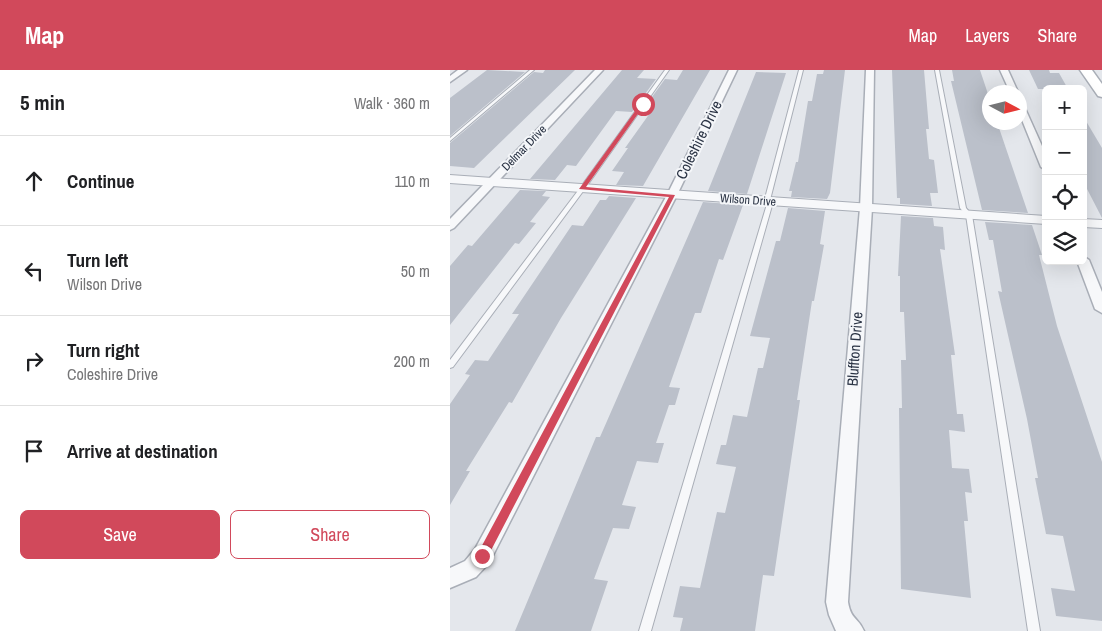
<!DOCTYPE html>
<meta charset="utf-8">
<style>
body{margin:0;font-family:"Archivo Narrow",sans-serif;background:#f2f2f2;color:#202124}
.controls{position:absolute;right:15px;top:15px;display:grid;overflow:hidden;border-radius:8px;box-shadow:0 5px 20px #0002}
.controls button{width:45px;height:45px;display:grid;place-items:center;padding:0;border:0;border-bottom:1px solid #e0e0e0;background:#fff;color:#202124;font:25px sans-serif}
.compass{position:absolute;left:532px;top:15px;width:45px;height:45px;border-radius:50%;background:#fff;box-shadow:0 5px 20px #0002;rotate:97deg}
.stop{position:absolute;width:15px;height:15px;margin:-11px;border:4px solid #d1495b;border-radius:50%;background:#fff}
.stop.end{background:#d1495b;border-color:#fff;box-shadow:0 1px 5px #0008}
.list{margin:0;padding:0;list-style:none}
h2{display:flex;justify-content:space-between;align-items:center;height:65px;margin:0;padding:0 20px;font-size:21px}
h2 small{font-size:16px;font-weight:400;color:#757577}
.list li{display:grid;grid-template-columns:32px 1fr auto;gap:15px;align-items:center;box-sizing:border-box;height:90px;padding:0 20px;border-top:1px solid #e0e0e0}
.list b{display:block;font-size:19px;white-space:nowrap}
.list p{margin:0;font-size:16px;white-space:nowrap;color:#757577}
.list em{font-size:16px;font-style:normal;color:#757577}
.actions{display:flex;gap:10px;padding:15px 20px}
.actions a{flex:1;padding:11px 0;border:1px solid #d1495b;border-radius:8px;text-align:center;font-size:18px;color:#d1495b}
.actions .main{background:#d1495b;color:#fff}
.icon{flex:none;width:28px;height:28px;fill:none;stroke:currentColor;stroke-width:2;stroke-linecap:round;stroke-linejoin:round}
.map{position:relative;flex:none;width:652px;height:561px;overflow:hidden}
header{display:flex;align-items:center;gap:30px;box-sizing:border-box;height:70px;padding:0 25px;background:#d1495b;color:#fff}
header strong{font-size:24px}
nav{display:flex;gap:28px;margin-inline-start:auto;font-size:18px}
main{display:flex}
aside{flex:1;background:#fff}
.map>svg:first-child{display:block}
.building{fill:#bbc0ca}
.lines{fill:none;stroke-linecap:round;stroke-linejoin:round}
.service-casing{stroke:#a9aeb7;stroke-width:2}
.minor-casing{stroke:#a9aeb7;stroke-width:3}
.tertiary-casing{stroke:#a9aeb7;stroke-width:2}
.secondary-casing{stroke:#a9aeb7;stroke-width:3}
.service{fill:#f7f8fa;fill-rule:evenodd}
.minor{fill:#f7f8fa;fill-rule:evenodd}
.tertiary{fill:#f7f8fa;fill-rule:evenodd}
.secondary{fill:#fff;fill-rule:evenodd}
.route{fill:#d1495b}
.labels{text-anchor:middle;stroke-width:4;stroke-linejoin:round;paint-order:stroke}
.far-street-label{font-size:12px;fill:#2b3445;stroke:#f4f6f9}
.street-label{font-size:15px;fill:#2b3445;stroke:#f4f6f9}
</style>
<header>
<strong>Map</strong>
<nav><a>Map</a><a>Layers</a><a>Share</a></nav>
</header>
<main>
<aside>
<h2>5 min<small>Walk · 360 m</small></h2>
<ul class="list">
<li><svg class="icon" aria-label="ahead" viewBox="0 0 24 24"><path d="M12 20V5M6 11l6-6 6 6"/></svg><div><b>Continue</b></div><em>110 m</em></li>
<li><svg class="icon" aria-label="left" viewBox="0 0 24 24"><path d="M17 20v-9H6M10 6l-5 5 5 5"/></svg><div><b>Turn left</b><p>Wilson Drive</p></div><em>50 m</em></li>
<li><svg class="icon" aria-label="right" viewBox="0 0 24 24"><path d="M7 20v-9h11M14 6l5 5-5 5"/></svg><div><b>Turn right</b><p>Coleshire Drive</p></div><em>200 m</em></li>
<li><svg class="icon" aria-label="arrive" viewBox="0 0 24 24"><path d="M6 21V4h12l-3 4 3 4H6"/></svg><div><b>Arrive at destination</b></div></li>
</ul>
<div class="actions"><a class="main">Save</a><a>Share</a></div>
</aside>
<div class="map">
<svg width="652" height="561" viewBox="0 0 652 561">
<rect width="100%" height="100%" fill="#e4e7ec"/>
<path class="building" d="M37 0 75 2 0 66V28Z
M95 0H125L24 98 0 96V73L84 2 93 3Z
M172 0H194L187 8 206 9 182 42 166 41 126 96 117 95 105 110 80 109Z
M233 0H260L193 116 166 115 174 102 162 101 178 78H175L200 43 191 42 215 9 227 10Z
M374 0H395L380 123 377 129 341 127 342 121H339L346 92H348L358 31H362L367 4H373Z
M442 0H474L479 59H476L479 89 484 90 488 123H480L482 136 450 134V128H447Z
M502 0H530L540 30V52H547L578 143 532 140 501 11H504Z
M579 0H599L600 3H609L618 19H588Z
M306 2 336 3 297 124 258 121Z
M633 46 652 78V148L636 117H633Z
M70 120 96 121 92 126 100 127 80 152 86 153 69 174 65 173 0 255V196L18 175 22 176Z
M159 126 186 128 111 248 62 333 59 332 16 401H20L0 435V334L20 305 15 304 25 290 38 291 69 244H62L122 155 133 156 150 130H156Z
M253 132 293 135 273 190 269 189 251 243H245L219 317 230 318 225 335H219L206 373H214L208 393 187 391 172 435 186 437 179 459 163 458 144 509 158 511 141 561H65L146 367H150Z
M338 138 375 141 370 174 374 175 364 231H362L347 330H350L324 506 313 505 305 561H230L233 548 223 547 230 516 250 518 267 442 275 443 286 397 266 394 271 375H276L283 345 297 347 308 298H313L320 268 300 266 326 171H330Z
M451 146 483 148 484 156 493 157 495 180 490 179 505 285H501L507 344H513L515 362 499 360 502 398 519 399 522 423 515 422 518 451H514L521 528 451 519 449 338H452L451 290H456L454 242H450V206H448Z
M535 152 582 155 592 185H589L607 256 652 392V551L606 546 601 518 625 521 613 466 596 464 585 408H588L577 349 548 221 552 222 543 170H539Z"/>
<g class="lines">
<defs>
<path id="service" d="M80 0H84L0 71V68Z
M215 0H219L134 120 3 297 0 298V290L130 118Z
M349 0H353L320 130 323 132 201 561H189L317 134 314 132Z
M485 0H489L516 138 522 145 590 561H578L516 145 510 138Z"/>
<path id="minor" d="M8 0H17L0 12V6Z
M145 0H153L4 158 0 160V149Z
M279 0H287L227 125 39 493 26 507 0 518V498L15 491 25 479 217 125Z
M416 0H424L422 138 398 532C401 550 408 547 414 561H386L379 545 376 532 410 138Z
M550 0H558L568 22H560Z
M570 33 574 36 596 85V100L591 97 570 45Z
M633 186 639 190 652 222V243L645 239 627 191H633Z"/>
<path id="tertiary" d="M0 105 596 146V154L0 113Z
M633 149 652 150V158L633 157Z"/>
<path id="secondary" d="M630 0H642L652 14V27L648 26Z"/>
</defs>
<use href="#service" class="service-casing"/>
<use href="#minor" class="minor-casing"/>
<use href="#tertiary" class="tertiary-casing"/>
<use href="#secondary" class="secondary-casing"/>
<use href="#service" class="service"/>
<use href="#minor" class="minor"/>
<use href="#tertiary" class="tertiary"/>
<use href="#secondary" class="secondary"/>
</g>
<path class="route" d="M191 33 195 34 136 117 225 125 36 490 32 491 28 490V483L219 127 129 119Z"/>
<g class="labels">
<g class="far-street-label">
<text transform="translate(74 78) rotate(-46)" y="4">Delmar Drive</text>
<text transform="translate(298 130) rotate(4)" y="4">Wilson Drive</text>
</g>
<g class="street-label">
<text transform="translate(249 70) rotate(-64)" y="5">Coleshire Drive</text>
<text transform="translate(405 279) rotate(-86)" y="5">Bluffton Drive</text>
</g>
</g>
</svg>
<div class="controls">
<button>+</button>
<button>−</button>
<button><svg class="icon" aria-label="locate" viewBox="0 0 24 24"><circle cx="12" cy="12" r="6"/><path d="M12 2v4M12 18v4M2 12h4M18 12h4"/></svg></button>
<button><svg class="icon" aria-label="layers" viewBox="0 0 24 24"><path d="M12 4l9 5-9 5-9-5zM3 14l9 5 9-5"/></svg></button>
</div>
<svg class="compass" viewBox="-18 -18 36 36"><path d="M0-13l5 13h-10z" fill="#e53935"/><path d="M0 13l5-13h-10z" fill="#757577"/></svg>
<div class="stop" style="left:193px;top:34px"></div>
<div class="stop end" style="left:32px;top:486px"></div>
</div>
</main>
